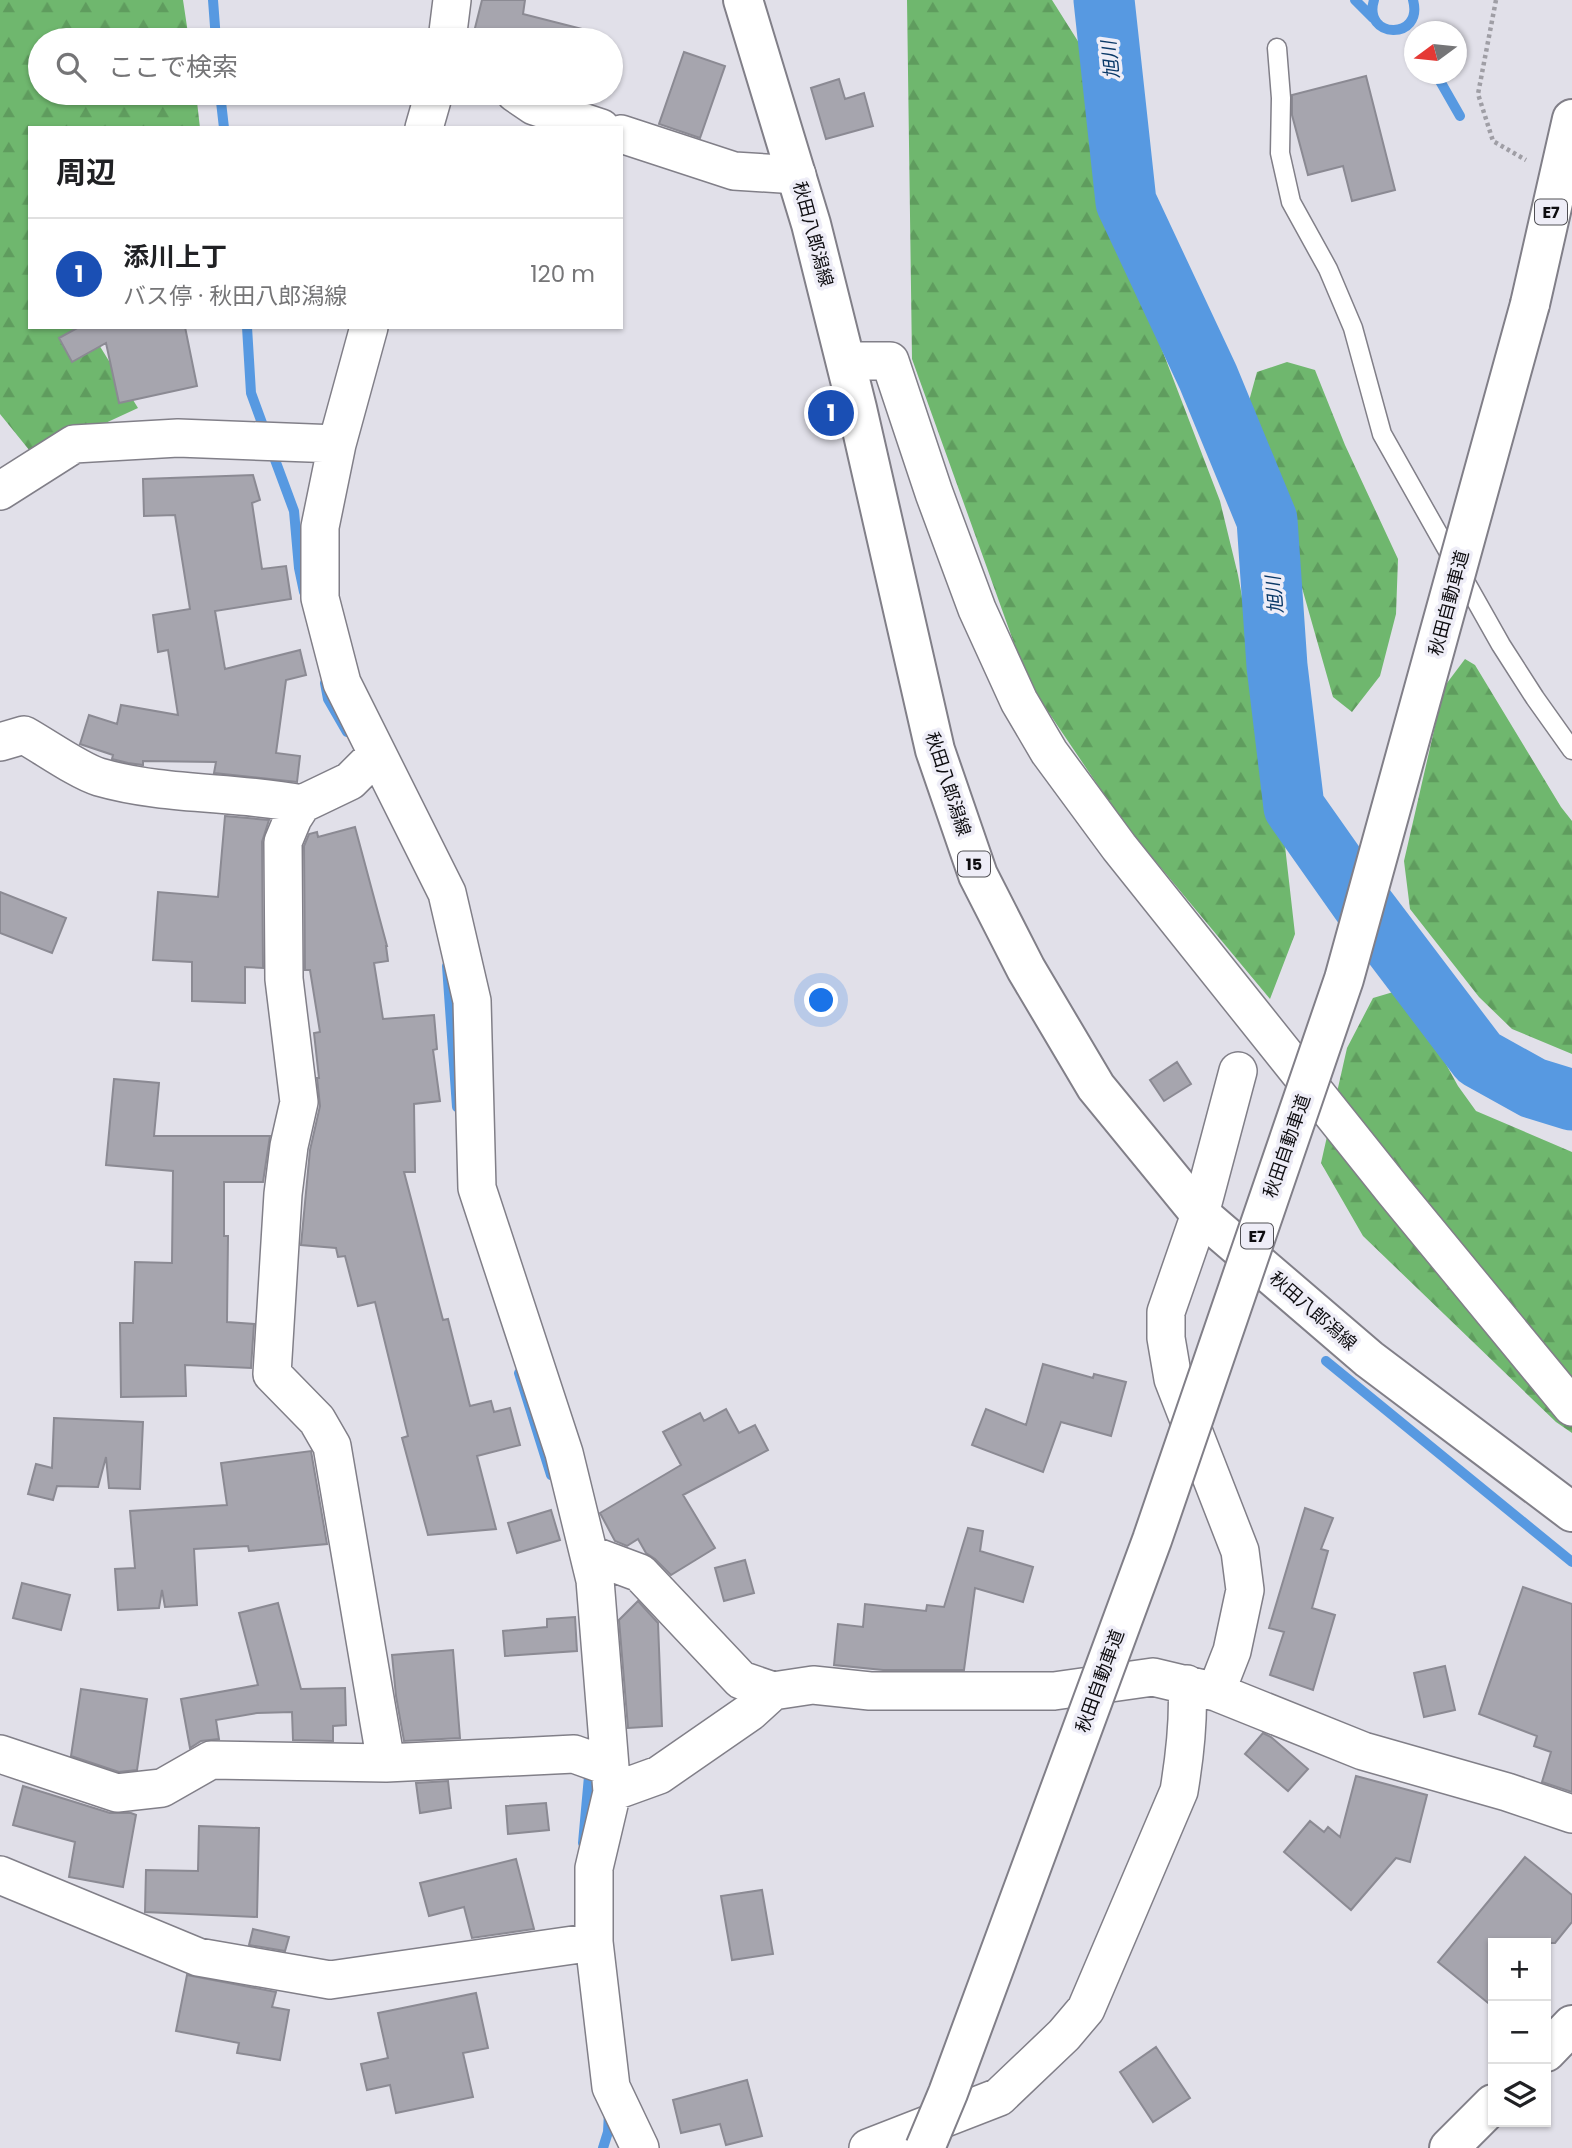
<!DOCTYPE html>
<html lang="ja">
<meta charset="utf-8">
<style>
body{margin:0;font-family:Poppins,"Noto Sans JP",sans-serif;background:#f2f2f2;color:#202124}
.controls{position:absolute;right:21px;bottom:21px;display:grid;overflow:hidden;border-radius:0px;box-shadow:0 2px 5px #0004}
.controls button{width:63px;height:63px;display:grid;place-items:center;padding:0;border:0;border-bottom:2px solid #e0e0e0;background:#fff;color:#202124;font:35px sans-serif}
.compass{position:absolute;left:1404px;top:21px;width:63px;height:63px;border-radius:50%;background:#fff;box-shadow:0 2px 5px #0004;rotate:255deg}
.you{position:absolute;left:822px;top:1001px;width:24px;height:24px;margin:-18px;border:5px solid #fff;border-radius:50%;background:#1a73e8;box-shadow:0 0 0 10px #1a73e833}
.badge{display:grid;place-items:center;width:46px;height:46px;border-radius:50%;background:#0f766e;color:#fff;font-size:23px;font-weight:700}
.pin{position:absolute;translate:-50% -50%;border:4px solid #fff;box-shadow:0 2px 7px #0006}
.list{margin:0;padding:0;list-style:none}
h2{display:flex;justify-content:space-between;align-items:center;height:91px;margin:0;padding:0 28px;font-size:30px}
h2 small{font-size:23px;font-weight:400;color:#757577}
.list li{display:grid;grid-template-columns:46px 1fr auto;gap:21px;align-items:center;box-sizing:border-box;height:112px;padding:0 28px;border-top:2px solid #e0e0e0}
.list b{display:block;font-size:26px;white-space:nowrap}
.list p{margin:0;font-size:23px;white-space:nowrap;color:#757577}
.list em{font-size:23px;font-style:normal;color:#757577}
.icon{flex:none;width:38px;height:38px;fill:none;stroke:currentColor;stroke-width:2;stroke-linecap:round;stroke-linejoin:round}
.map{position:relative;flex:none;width:1572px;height:2148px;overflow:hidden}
.search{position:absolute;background:#fff;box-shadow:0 2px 5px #0004;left:28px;top:28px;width:595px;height:77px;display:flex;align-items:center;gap:18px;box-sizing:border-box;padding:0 24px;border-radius:38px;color:#757577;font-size:26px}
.panel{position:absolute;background:#fff;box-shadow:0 2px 5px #0004;left:28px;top:126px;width:595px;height:203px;border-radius:0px}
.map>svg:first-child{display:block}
.forest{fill:url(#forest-firs)}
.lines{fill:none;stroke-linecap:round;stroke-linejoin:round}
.stream{stroke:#5799e1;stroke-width:10}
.river{stroke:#5799e1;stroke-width:61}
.building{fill:#a6a5ae;stroke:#8b8a93;stroke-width:2}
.service-casing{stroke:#817f88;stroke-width:21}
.minor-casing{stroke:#817f88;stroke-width:40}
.primary-casing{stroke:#817f88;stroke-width:42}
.motorway-casing{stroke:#817f88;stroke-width:42}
.path{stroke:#9f9ea5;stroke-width:4.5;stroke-dasharray:3.5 3.5;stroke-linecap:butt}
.service{stroke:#fff;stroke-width:18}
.minor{stroke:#fff;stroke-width:37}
.primary{stroke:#fff;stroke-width:38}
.motorway{stroke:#fff;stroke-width:38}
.motorway-bridge-casing{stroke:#817f88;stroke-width:42;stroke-linecap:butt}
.motorway-bridge{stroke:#fff;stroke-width:38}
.labels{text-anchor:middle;stroke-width:7;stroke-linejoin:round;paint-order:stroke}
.shield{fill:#eeedf7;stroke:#515055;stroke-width:2}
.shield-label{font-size:16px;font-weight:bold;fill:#0e0d10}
.street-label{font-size:18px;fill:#0e0d10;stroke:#eeedf7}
.water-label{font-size:19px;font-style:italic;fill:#0a3968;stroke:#eeedf7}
</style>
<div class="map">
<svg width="1572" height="2148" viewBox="0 0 1572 2148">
<defs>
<pattern id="forest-firs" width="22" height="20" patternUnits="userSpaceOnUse" patternTransform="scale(1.75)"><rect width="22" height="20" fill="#6fb76e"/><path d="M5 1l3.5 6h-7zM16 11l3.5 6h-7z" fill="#5f9c5e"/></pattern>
</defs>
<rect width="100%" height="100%" fill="#e1e0e9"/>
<path class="forest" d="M0 0H183L189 40H40V93H196L200 128H30V327H88L138 408 34 456 0 414Z
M907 0H1052L1086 54 1110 214 1220 501 1238 575 1280 802 1295 934 1270 999 1122 821 1028 682 912 359Z
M1287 362 1315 370 1345 445 1398 559 1396 614 1380 676 1352 712 1333 697 1249 401 1257 372Z
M1465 659 1475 665 1561 807 1572 821V1054L1512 1029 1479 997 1410 909 1404 861 1444 687Z
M1400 990 1426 1028 1458 1086 1476 1111 1572 1152V1433L1556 1422 1363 1236 1321 1163 1347 1048 1373 998Z"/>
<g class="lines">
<path class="stream" d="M213 0 216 40
M1355 0 1373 18
M1374 0C1362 39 1424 41 1413 0
M1436 74 1460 116
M220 93 224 128
M247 327 251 393 266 434
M271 449 294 511 299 568 304 592
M325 683 328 699 347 732
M447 966 457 1107
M1326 1361 1572 1562
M519 1373 551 1475
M583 1843 590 1765
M603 2148 608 2132 609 2112"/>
<path class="river" d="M1104 0 1126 202 1208 377 1267 520 1277 666 1294 807 1363 905 1479 1058 1533 1088 1572 1100"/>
</g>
<path class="building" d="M482 0H525L523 14 590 31 589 40H472Z
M684 52 725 66 700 138 659 124Z
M1366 76 1395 190 1352 201 1343 166 1308 175 1292 115V95Z
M839 79 845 99 864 93 873 126 826 139 811 88Z
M79 327H185L197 386 119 403 106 343 72 362 59 338Z
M253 475 260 500 252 503 262 569 286 566 291 599 215 611 225 669 300 650 306 675 286 680 276 753 300 756 297 782 214 773 216 762 143 761V765L128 763 112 759 113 755 80 744 89 715 117 724 121 705 178 715 168 650 158 652 153 615 190 609 175 515 144 516 143 479Z
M225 816 269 820 262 842 263 968 245 967V1003L192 1001V962L153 960 158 892 218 897Z
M355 827 387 946H386L388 961 374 963 383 1019 434 1015 437 1049 433 1050 440 1101 414 1104 415 1172H404L443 1320 448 1319 470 1406 491 1401 494 1412 510 1408 520 1445 477 1456 496 1529 428 1535 402 1438 408 1436 375 1302 358 1306 345 1256 338 1257 336 1248 301 1245 310 1150 320 1106 317 1078H319L314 1033 320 1032 310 970H305L304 846 309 834 317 832 318 837Z
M0 892 66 918 52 953 0 933Z
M1177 1062 1191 1084 1164 1101 1150 1080Z
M114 1079 159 1083 154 1136H270L263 1182H224V1236H228L227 1322 254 1324 251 1368 185 1365 186 1396 121 1397 120 1323H133L135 1262 172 1263 173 1171 106 1165Z
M1043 1364 1093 1378 1094 1374 1126 1382 1111 1436 1061 1422 1043 1472 972 1445 986 1409 1026 1425Z
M726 1409 739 1433 755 1425 768 1450 683 1495 715 1548 671 1575 655 1559 646 1553 638 1539 627 1546 615 1541 600 1513 681 1465 663 1432 700 1413 704 1421Z
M54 1418 143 1422 140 1489 109 1488 106 1457 98 1487 57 1486 53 1500 28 1494 36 1464 52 1468Z
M311 1451 327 1544 249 1551 248 1546 194 1549 197 1605 165 1607 162 1590 159 1608 118 1610 115 1569 135 1568 130 1511 227 1505 221 1463Z
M1305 1508 1333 1518 1321 1549 1328 1551 1312 1608 1335 1615 1313 1690 1270 1675 1284 1632 1269 1628Z
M551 1510 560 1540 517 1553 508 1523Z
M968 1528 983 1531 980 1551 1033 1567 1023 1602 975 1588 964 1670H883L834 1665 838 1624 863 1627 865 1604 926 1611 927 1605 944 1607Z
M745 1560 754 1593 724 1601 715 1568Z
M22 1583 70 1595 61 1630 13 1618Z
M1523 1587 1572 1604V1792L1542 1782 1551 1752 1534 1746 1537 1736 1479 1714Z
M638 1601 658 1623 662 1726 628 1728 619 1620Z
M278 1603 301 1689 345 1688 346 1725 333 1726V1741L293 1740 292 1712 257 1713 216 1720 219 1739 201 1741 190 1748 181 1699 258 1685 239 1613Z
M575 1617 577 1651 505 1656 503 1631 547 1627V1619Z
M453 1650 460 1738 404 1741 396 1696 392 1655Z
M1445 1666 1455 1710 1424 1717 1414 1673Z
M81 1689 147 1699 137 1770 119 1772 71 1756Z
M1263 1733 1271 1737 1308 1769 1288 1791 1245 1754Z
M1356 1776 1427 1795 1410 1862 1396 1858 1351 1910 1284 1852 1310 1821 1324 1832 1328 1827 1340 1837Z
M448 1781 451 1808 420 1813 416 1783Z
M23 1786 110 1813H131L136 1815 123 1887 69 1877 75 1842 13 1825Z
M546 1803 549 1830 508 1834 506 1806Z
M199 1826 259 1828 257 1917 145 1912 146 1870 198 1871Z
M1525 1857 1572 1895V1922L1555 1943H1493V2007L1438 1962Z
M516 1859 534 1929 472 1938 464 1907 429 1916 420 1883Z
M762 1890 773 1954 732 1960 721 1896Z
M253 1929 289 1937 285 1951 249 1945Z
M187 1975 276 1992 272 2007 289 2010 280 2060 237 2053 239 2043 176 2031Z
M476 1993 488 2048 463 2053 473 2097 396 2113 390 2085 367 2090 361 2064 388 2058 378 2013Z
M1156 2047 1190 2098 1153 2122 1120 2072Z
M747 2080 762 2136 726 2145 720 2124 681 2133 673 2100Z"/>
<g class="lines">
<defs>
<path id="service" d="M1277 48 1281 98 1280 153 1291 202 1328 269 1353 328 1382 434 1501 645 1535 698 1572 750"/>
<path id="minor" d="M447 40 452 0
M515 93 534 106 601 128
M424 128 434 93
M621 134 734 171 797 175
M369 327 337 444 320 527V598L342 683 447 893 472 1001 477 1188 564 1453 595 1580 612 1792 594 1868V1942L611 2087 640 2148
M846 361H890L934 493 977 609 1019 701 1049 752 1119 847 1394 1191 1572 1407
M0 491 74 444 178 438 337 444
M0 742 24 735C44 746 79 771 99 777 165 796 235 791 302 804
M377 754 350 781 302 804 293 818 283 842 284 979 299 1102 289 1146 283 1194 272 1374 317 1420 332 1446 386 1763
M589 1554 640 1573 741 1680 773 1691
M1216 1692 1232 1651 1245 1590 1240 1551 1173 1379 1166 1338V1312L1200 1214 1238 1071
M0 1754 117 1793 162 1788 211 1760 386 1763 574 1754 610 1767
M612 1792 659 1775 750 1712 773 1691 813 1685 870 1691H1054L1153 1677 1216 1692 1363 1751 1507 1792 1572 1814
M0 1875 198 1957 330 1980 594 1942
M868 2148 999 2097 1064 2035 1086 2009 1179 1791C1185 1755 1189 1720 1187 1684"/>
<path id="primary" d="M743 0 811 224 857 408 935 750 978 875 1026 969 1096 1087 1200 1214 1369 1359 1572 1512
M1546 2052 1572 2025
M1449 2148 1493 2104"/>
<path id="motorway" d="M1530 304 1572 119"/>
</defs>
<use href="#service" class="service-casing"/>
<use href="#minor" class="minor-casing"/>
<use href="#primary" class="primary-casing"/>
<use href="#motorway" class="motorway-casing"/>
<path class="path" d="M1496 0 1478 94 1493 141 1526 160"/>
<use href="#service" class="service"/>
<use href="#minor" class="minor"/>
<use href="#primary" class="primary"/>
<use href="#motorway" class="motorway"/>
<defs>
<path id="motorway-bridge" d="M925 2148 948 2093 1152 1540 1344 979 1530 304"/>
</defs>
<use href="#motorway-bridge" class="motorway-bridge-casing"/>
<use href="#motorway-bridge" class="motorway-bridge"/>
</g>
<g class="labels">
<g class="shield">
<rect x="1535" y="199.5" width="32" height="25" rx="5"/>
<rect x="958" y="851.5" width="32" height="25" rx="5"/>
<rect x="1241" y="1223.5" width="32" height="25" rx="5"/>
</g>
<g class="shield-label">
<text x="1551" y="218">E7</text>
<text x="974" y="870">15</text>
<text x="1257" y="1242">E7</text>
</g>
<g class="street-label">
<text transform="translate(813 234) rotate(75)" y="6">秋田八郎潟線</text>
<text transform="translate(1449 603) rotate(-75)" y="6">秋田自動車道</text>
<text transform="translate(948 784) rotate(72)" y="6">秋田八郎潟線</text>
<text transform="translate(1287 1146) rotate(-71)" y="6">秋田自動車道</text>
<text transform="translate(1313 1311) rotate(41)" y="6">秋田八郎潟線</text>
<text transform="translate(1100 1681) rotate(-70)" y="6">秋田自動車道</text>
</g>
<g class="water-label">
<text transform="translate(1110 60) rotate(-96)" y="7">旭川</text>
<text transform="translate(1274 595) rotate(-95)" y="7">旭川</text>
</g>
</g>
</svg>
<div class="controls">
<button>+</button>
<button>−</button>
<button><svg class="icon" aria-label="layers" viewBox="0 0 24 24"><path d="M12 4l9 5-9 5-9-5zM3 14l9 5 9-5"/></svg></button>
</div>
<svg class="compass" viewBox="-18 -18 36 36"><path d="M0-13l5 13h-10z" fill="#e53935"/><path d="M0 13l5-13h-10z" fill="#757577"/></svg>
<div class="you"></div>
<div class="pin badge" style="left:831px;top:413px;background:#1a4fb4">1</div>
<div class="search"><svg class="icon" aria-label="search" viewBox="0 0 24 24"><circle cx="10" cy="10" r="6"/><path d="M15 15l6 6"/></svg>ここで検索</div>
<section class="panel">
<h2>周辺<small></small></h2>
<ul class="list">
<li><span class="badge" style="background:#1a4fb4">1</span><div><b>添川上丁</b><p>バス停 · 秋田八郎潟線</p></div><em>120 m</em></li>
</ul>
</section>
</div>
